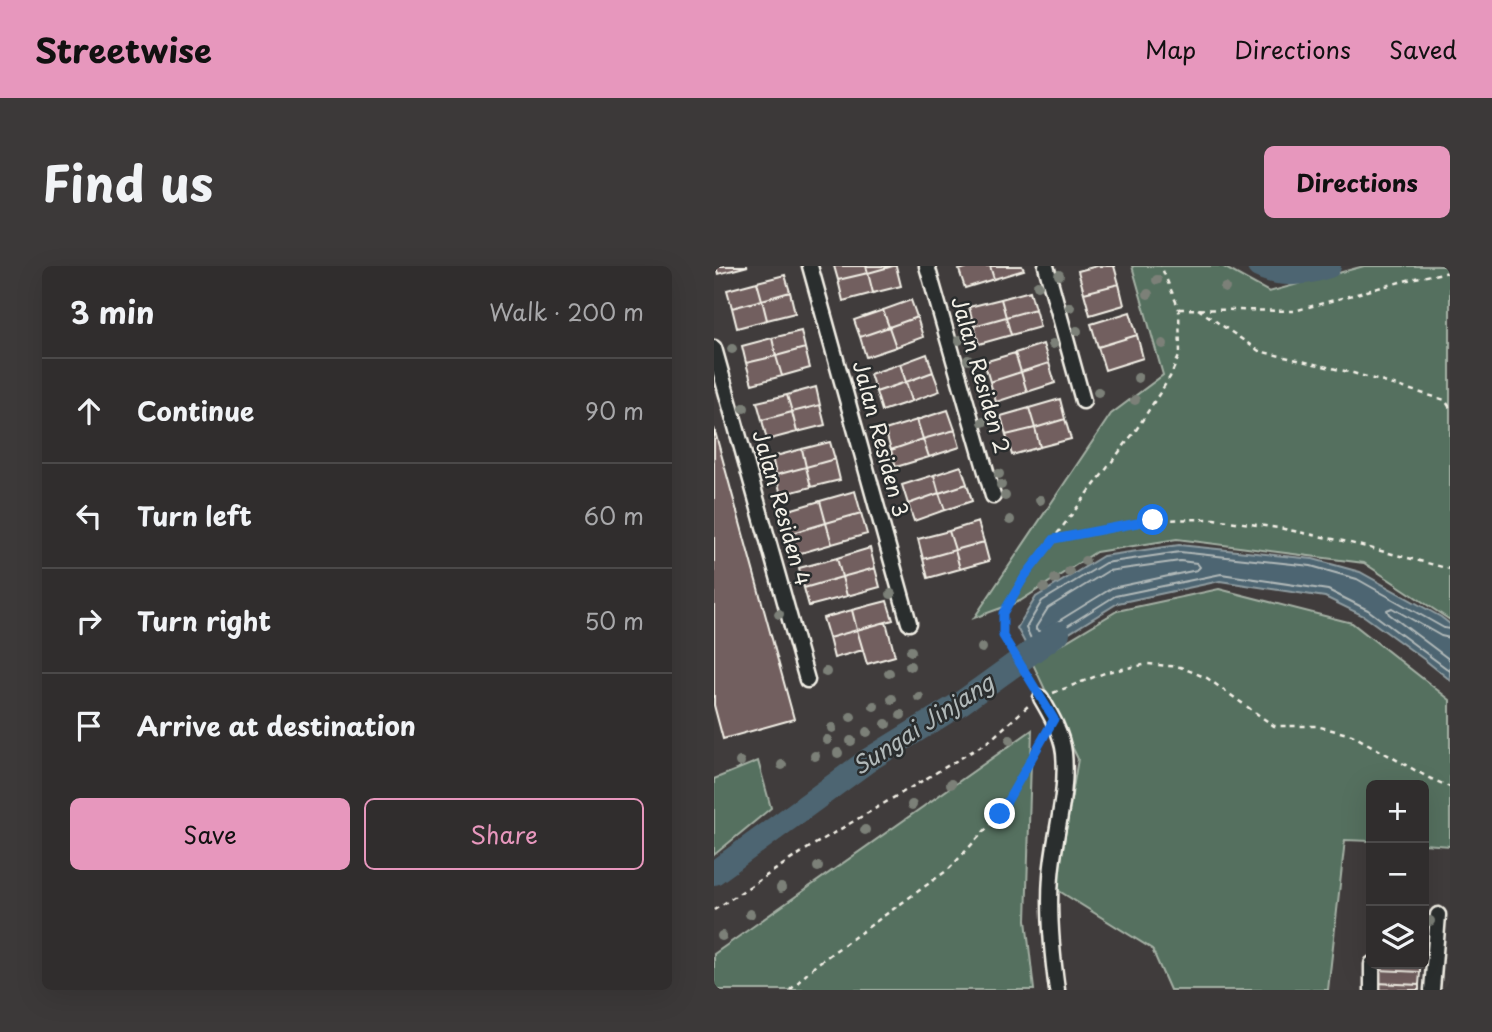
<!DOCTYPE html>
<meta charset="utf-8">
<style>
body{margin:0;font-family:"Playpen Sans",sans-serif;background:#3c3939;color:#f1f3f6}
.controls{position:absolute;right:21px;bottom:21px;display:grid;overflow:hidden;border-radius:10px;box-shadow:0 7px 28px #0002}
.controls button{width:63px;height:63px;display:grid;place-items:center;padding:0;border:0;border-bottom:2px solid #4b4949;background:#302d2d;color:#f1f3f6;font:35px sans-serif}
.stop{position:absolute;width:21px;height:21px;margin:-16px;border:5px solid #1a73e8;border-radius:50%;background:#fff}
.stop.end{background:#1a73e8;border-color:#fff;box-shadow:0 2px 7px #0008}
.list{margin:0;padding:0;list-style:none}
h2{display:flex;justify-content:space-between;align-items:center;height:91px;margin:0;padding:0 28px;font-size:30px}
h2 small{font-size:23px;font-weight:400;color:#a8a8aa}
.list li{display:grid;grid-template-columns:46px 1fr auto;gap:21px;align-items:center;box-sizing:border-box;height:105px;padding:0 28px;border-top:2px solid #4b4949}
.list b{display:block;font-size:26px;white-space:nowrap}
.list em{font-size:23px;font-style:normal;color:#a8a8aa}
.actions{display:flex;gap:14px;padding:21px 28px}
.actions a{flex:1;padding:16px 0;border:2px solid #e797bd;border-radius:10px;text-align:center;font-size:24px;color:#e797bd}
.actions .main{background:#e797bd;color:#111}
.icon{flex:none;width:38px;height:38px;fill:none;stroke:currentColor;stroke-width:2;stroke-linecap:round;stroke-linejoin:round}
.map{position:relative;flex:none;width:736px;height:724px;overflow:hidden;border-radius:10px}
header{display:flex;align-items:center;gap:42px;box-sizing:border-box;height:98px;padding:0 35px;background:#e797bd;color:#111}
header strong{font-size:33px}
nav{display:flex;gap:38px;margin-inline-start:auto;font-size:24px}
.intro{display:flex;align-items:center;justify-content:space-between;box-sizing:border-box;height:168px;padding:0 42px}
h1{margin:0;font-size:49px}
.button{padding:18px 32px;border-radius:10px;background:#e797bd;color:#111;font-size:24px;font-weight:700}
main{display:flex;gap:42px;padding:0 42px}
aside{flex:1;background:#302d2d;border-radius:10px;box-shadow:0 7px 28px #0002}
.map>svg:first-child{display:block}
.green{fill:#54705f;stroke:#a4b0a4;stroke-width:2}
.water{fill:#4d6572;stroke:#909da1;stroke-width:2}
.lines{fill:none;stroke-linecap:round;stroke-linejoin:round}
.shore{stroke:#b1b9b9;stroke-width:2}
.river{stroke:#4d6572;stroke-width:24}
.building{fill:#725f5e;stroke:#f4f1e8;stroke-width:2}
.minor-casing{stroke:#f4f1e8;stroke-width:19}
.path{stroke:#f4f1e8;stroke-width:2.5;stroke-dasharray:5 5;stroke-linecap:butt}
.minor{stroke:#2a2d2e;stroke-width:14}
.tree{fill:#7b8078}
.route{stroke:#1a73e8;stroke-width:9}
.labels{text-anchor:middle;stroke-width:5;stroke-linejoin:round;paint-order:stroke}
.street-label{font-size:21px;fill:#f4f1e8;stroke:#2a2d2e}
.water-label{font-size:23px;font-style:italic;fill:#b1b9b9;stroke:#2a2d2e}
</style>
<header>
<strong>Streetwise</strong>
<nav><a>Map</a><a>Directions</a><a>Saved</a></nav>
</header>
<div class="intro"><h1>Find us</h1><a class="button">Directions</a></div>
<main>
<aside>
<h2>3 min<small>Walk · 200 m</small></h2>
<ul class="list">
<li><svg class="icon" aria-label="ahead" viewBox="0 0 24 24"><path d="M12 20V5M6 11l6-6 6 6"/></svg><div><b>Continue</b></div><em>90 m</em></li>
<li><svg class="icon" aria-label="left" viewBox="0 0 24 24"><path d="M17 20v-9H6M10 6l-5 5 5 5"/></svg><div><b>Turn left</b></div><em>60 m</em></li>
<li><svg class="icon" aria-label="right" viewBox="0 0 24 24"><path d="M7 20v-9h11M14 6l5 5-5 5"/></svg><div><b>Turn right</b></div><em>50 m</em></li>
<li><svg class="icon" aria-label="arrive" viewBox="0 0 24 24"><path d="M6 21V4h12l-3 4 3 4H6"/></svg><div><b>Arrive at destination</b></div></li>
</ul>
<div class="actions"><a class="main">Save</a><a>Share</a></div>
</aside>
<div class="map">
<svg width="736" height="724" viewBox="0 0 736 724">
<rect width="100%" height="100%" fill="#403c3c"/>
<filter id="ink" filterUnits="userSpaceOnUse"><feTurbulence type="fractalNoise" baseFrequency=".0143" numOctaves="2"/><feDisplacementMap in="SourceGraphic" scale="14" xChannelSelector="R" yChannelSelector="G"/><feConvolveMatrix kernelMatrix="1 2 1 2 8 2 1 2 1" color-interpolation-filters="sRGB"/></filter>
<g filter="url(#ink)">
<path class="green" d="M418 0H508L555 26 650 0H736V354L650 297 463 273 382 286 306 335 260 352 397 148 449 109Z
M505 323 638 357 736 434V580L710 578V519H657V575L631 574 614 724H456L438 683 342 623 364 493 318 396 403 345Z
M318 464 312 654 320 724H0V688Z
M44 495 57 542 0 589V513Z"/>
<path class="water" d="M465 279 599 293 646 306 727 351 736 358V414L711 394 650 350 611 331 506 315 404 337 318 390 303 362 322 331 389 290Z"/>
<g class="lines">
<path class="shore" d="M466 295 483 297 486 301 483 304 398 322 327 366 322 364V361L334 342 394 305Z
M736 363 730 362 643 313 597 300 466 286 391 297 328 335 312 362 319 377 323 379 401 330 507 308 614 324 654 344 736 405
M736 372 727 370 678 342 673 344 675 348 736 394"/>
<path class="river" d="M545 0C567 11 592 8 615 0
M0 607 156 493 247 437 344 367"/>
</g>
<path class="building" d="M2 0H34L4 8Z
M120 0H152L154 7 124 14Z
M152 0H179L154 7Z
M179 0H182L187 20 159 27 154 7Z
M258 0H276L280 13 251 22 245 4Z
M276 0H308L310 4 280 13Z
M383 0H400L405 18 370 27 364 5Z
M154 7 159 27 129 35 124 14Z
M71 9 76 26 48 34 43 16Z
M43 16 48 34 18 42 13 24Z
M405 18 410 39 376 49 370 27Z
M316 25 321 43 292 51 287 33Z
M76 26 81 47 53 54 48 34Z
M287 33 292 51 260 60 255 41Z
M48 34 53 54 23 62 18 42Z
M197 34 203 51 175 61 169 44Z
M321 43 326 61 297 69 292 51Z
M169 44 175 61 146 71 140 54Z
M416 46 423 69 384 81 377 58Z
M203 51 209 71 182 81 175 61Z
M292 51 297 69 265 78 260 60Z
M175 61 182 81 152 91 146 71Z
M87 65 91 82 62 90 58 72Z
M423 69 429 92 391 104 384 81Z
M58 72 62 90 32 97 28 80Z
M329 78 335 97 307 106 301 87Z
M91 82 96 102 68 110 62 90Z
M301 87 307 106 276 116 270 96Z
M213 88 219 106 192 116 186 98Z
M62 90 68 110 38 118 32 97Z
M335 97 341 117 313 126 307 106Z
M186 98 192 116 162 126 156 108Z
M219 106 226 125 198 135 192 116Z
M307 106 313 126 282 136 276 116Z
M192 116 198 135 168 145 162 126Z
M102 121 106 139 78 146 73 129Z
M73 129 78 146 48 154 43 136Z
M346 133 351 153 321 162 315 142Z
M106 139 111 159 83 166 78 146Z
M315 142 321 162 292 169 287 150Z
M234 144 241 164 209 173 203 154Z
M78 146 83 166 53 174 48 154Z
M351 153 357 173 326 181 321 162Z
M203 154 209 173 177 184 171 164Z
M0 162 80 453 9 473 0 439Z
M321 162 326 181 298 189 292 169Z
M241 164 246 181 215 191 209 173Z
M209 173 215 191 182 201 177 184Z
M116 176 121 193 92 201 88 183Z
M88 183 92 201 62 209 58 191Z
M121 193 126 214 97 221 92 201Z
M247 200 253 218 225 227 220 209Z
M92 201 97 221 67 229 62 209Z
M220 209 225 227 194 238 188 219Z
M253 218 258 235 231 244 225 227Z
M141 225 147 247 112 257 106 235Z
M225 227 231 244 200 255 194 238Z
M106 235 112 257 75 268 68 246Z
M147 247 153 268 118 278 112 257Z
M264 256 270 276 241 284 235 265Z
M112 257 118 278 80 289 75 268Z
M235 265 241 284 209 293 204 273Z
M270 276 275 295 246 303 241 284Z
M156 282 161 302 128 311 123 292Z
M241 284 246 303 214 312 209 293Z
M123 292 128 311 90 322 85 302Z
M161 302 166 321 133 330 128 311Z
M128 311 133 330 95 340 90 322Z
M173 335 179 354 143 364 138 344Z
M138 344 143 364 115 372 109 352Z
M172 356 181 390 153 398 143 364Z
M143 364 149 384 120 392 115 372Z
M664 698H706V706L664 704Z
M664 704 706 706 705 719 663 717Z
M663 717 705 719V724H663Z"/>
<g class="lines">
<defs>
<path id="minor" d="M96 0 195 357
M213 0 279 230
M332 0 369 135
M0 82 93 414
M327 432C337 449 348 468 350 487 354 529 340 569 337 610 334 648 338 687 343 724
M658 724V698
M718 724 724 649"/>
</defs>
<use href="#minor" class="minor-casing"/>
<path class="path" d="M465 43 580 45 701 12 736 6
M484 43 545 85 639 107 731 134 736 142
M340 273 439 254 500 253 565 262 629 275 736 303
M321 422 289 370V347L311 310 422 164 456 111 466 88 465 43 447 0
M339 427 393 406 434 398 466 401 493 412 560 460H602L638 469 715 512 736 521
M0 644 96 581 274 476 314 440
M76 724 103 698 235 603 286 548 332 467"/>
<use href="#minor" class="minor"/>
</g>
<g class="tree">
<circle cx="345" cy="9" r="5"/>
<circle cx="443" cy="14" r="5"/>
<circle cx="324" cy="19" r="5"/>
<circle cx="511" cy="22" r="5"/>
<circle cx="434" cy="28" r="5"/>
<circle cx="356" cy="41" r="5"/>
<circle cx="363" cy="65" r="5"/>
<circle cx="245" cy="74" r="5"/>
<circle cx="339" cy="78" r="5"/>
<circle cx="449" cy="78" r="5"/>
<circle cx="18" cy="83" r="5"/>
<circle cx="254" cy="94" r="5"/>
<circle cx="424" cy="112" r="5"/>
<circle cx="384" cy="126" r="5"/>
<circle cx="421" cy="134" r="5"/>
<circle cx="30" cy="142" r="5"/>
<circle cx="269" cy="156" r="5"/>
<circle cx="285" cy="208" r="5"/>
<circle cx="287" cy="219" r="5"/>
<circle cx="291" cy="230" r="5"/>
<circle cx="326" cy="234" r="5"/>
<circle cx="296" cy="254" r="5"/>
<circle cx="371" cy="295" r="5"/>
<circle cx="355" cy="306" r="5"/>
<circle cx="341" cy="313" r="5"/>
<circle cx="330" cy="322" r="5"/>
<circle cx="177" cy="328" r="5"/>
<circle cx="65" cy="348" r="5"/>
<circle cx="268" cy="382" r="5"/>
<circle cx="197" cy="385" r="5"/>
<circle cx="196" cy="400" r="5"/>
<circle cx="112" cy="406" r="5"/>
<circle cx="175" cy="407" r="5"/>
<circle cx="205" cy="431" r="5"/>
<circle cx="178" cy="433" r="5"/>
<circle cx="160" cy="440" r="5"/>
<circle cx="187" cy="449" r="5"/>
<circle cx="137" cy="451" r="5"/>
<circle cx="172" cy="458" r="5"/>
<circle cx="118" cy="462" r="5"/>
<circle cx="153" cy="466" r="5"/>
<circle cx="113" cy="474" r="5"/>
<circle cx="296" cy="474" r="5"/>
<circle cx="137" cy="475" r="5"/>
<circle cx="124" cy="487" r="5"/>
<circle cx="101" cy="490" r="5"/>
<circle cx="26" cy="496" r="5"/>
<circle cx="68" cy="499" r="5"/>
<circle cx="237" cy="518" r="5"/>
<circle cx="198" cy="539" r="5"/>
<circle cx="151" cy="564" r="5"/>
<circle cx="104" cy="601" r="5"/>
<circle cx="67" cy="622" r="5"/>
<circle cx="36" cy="648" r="5"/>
<circle cx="716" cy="655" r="5"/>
<circle cx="8" cy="670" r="5"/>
</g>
</g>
<g class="lines" filter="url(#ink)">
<path class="route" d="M286 548 340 453 289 370V347L311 310 340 273 439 254"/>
</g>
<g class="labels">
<g class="street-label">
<text transform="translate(266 109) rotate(74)" y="7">Jalan Residen 2</text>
<text transform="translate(166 173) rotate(75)" y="7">Jalan Residen 3</text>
<text transform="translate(67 242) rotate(74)" y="7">Jalan Residen 4</text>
</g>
<g class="water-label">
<text transform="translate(209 459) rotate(-33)" y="8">Sungai Jinjang</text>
</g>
</g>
</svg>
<div class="controls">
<button>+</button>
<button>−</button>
<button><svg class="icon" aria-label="layers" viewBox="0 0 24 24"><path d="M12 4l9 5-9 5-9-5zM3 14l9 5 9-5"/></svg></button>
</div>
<div class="stop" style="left:439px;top:254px"></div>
<div class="stop end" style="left:286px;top:548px"></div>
</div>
</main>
